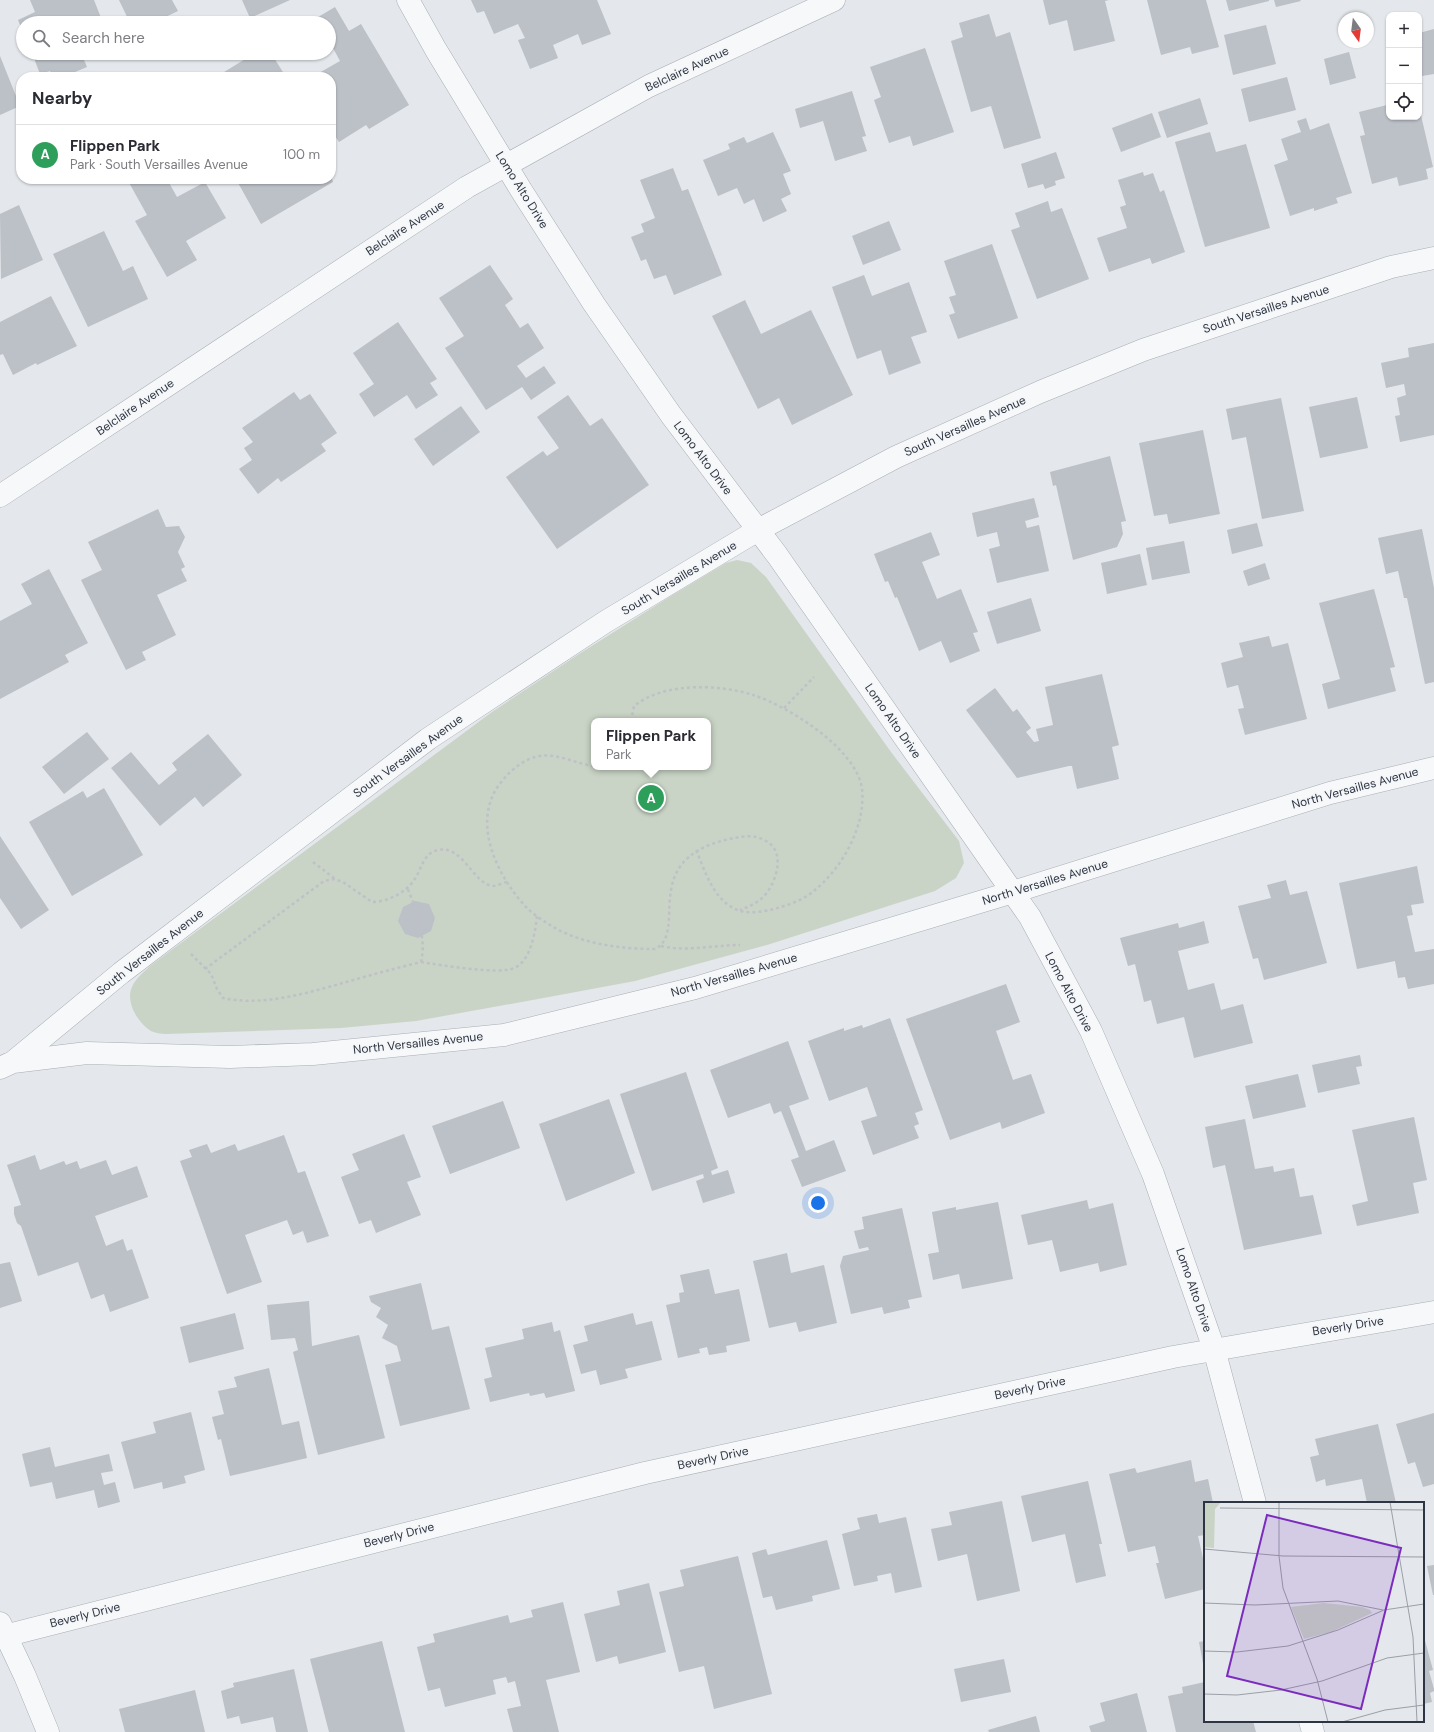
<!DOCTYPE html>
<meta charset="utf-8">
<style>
body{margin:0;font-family:"DM Sans",sans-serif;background:#f7f7f7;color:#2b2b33}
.controls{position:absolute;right:12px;top:12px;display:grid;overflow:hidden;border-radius:8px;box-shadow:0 1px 3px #0004}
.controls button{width:36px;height:36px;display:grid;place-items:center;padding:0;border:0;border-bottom:1px solid #e1e1e2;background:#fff;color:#2b2b33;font:20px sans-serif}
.compass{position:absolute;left:1338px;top:12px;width:36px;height:36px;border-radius:50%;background:#fff;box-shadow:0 1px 3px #0004;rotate:166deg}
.you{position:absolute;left:818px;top:1203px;width:14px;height:14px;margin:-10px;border:3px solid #fff;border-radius:50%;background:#1a73e8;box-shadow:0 0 0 6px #1a73e833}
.badge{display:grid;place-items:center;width:26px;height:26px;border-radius:50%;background:#ea580c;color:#fff;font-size:13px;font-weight:700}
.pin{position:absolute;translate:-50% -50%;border:2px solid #fff;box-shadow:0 1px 4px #0006}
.popup{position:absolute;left:591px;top:718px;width:120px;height:52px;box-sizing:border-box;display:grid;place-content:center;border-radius:8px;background:#fff;filter:drop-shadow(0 1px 3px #0005);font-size:13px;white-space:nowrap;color:#7c7c81}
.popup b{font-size:15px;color:#2b2b33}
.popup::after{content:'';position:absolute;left:50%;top:100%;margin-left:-8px;border:8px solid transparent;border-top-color:#fff}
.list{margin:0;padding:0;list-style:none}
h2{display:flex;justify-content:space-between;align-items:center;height:52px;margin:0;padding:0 16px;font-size:17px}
h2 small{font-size:13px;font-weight:400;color:#7c7c81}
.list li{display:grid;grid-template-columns:26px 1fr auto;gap:12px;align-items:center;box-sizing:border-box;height:60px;padding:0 16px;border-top:1px solid #e1e1e2}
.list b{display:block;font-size:15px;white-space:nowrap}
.list p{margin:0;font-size:13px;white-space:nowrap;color:#7c7c81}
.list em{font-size:13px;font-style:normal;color:#7c7c81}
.icon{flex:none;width:22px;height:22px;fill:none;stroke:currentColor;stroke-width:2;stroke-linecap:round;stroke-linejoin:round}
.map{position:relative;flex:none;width:1434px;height:1732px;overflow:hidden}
.search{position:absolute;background:#fff;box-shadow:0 1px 3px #0004;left:16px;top:16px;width:320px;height:44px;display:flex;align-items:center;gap:10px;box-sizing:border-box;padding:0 14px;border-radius:22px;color:#7c7c81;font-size:15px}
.panel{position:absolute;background:#fff;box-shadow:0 1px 3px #0004;left:16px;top:72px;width:320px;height:112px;border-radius:16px}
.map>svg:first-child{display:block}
.green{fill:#c9d4c6;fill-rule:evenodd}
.building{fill:#bcc0c7}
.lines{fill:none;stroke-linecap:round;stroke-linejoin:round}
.minor-casing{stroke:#a9aeb5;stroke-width:23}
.tertiary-casing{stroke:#a9aeb5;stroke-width:23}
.path{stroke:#bec1c6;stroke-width:2.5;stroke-dasharray:3 3;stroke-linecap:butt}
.minor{stroke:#f7f8f9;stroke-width:22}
.tertiary{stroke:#f7f8f9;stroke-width:22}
.labels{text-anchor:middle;stroke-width:3;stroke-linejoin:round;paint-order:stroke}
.street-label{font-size:12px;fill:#2d3442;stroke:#f4f6f8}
.inset-road{fill:none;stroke:#9b9fa7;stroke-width:1}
.view{fill:#7b2cbf;fill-opacity:0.15;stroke:#7b2cbf;stroke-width:2}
.inset-edge{fill:none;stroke:#2d3442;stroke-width:2}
</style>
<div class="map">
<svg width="1434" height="1732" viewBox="0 0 1434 1732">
<rect width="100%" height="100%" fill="#e4e7eb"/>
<path class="green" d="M737 560 751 563 766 577 891 752 959 841 964 863 956 878 935 891 767 945 635 981 538 999 416 1021 341 1028 166 1034C161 1034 155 1033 151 1031 138 1023 125 1002 132 987 136 978 143 973 150 966L492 712 579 654 671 596 726 563ZM594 721H708V767H594Z"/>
<path class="building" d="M30 0H94L103 23H23V32L18 20 35 12Z
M119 0H172L178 11 153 23H130Z
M242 0H290L250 18Z
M471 0H597L611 34 582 45 578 34 553 45 558 58 530 69 518 40 525 38 518 24 494 34 484 11 477 13Z
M1043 0H1109L1105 1 1115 41 1074 51 1067 20 1049 25Z
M1147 0H1206L1219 47 1192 54 1190 47 1161 55Z
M1226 0H1269V1L1229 11Z
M1274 0H1300L1301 1 1276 7Z
M335 7 349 31 361 24 409 105 369 129 366 125 339 142 331 130V77H312L340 61 333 48 329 51V23H308Z
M989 14 996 37 1010 32 1041 138 1004 149 991 106 971 112 951 41 963 37 959 23Z
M1266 25 1276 64 1233 75 1224 35Z
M1434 29V74L1422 76 1419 62V33Z
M925 48 954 132 913 146 910 136 889 143 874 100 881 97 870 67Z
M1349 52 1356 78 1330 85 1324 59Z
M32 53H81L87 67 63 77H53L50 71 40 74Z
M255 53H271L286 77H216Z
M311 53H325L315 59Z
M0 56 20 106 0 115Z
M1287 77 1296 110 1249 122 1241 89Z
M852 91 866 136 862 137 867 151 835 161 823 121 800 128 795 109Z
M1200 98 1208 124 1167 138 1158 112Z
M1389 99V117H1419L1420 111 1433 167 1426 169 1428 179 1399 186 1397 177 1372 184 1360 136 1365 135 1359 112 1387 105 1386 100Z
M1152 113 1161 137 1121 152 1112 128Z
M1306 118 1310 130 1329 123 1352 193 1336 198 1338 203 1314 211V208L1290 216 1274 165 1288 160 1281 139 1301 132 1297 121Z
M773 132 791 171 783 174 791 194 781 199 787 211 763 222 754 199 744 204 737 188 718 196 703 160 730 149 728 144 744 137 747 143Z
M1210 132 1216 152 1246 144 1270 228 1205 247 1175 142Z
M1056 152 1065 178 1055 181 1056 185 1045 189 1043 184 1028 188 1021 164Z
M673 168 682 191 688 189 722 275 674 295 666 275 654 279 646 259 641 261 631 237 644 232 641 224 655 218 640 180Z
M1143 172 1144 176 1153 173 1160 192 1164 190 1185 252 1152 264 1150 258 1109 272 1097 238 1127 228 1120 207 1126 205 1118 180Z
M127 179H167L177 197 205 182 226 218 186 241 197 260 167 277 135 221 147 215Z
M240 179H261L262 180 264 179H332L333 182 261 224 237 181Z
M1048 201 1051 212 1062 208 1089 279 1037 299 1011 230 1020 227 1015 213Z
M19 205 43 260 1 279 0 214Z
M889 221 901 250 863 265 852 236Z
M104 231 123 271 133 266 148 299 88 327 53 254Z
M992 244 1018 318 958 339 949 315 955 313 949 297 956 295 944 261Z
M490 265 513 299 505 305 520 328 528 323 544 348 517 366 526 378 544 366 556 383 531 400 522 387 486 410 445 348 464 336 439 298Z
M864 275 872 296 909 282 927 332 911 337 921 363 889 375 881 350 857 359 832 287Z
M51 296 77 346 37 365 36 363 13 375 3 354 0 355V322Z
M745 300 761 334 811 310 853 395 792 425 779 398 758 409 712 316Z
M398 322 437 379 430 383 438 395 416 409 407 395 374 417 359 394 374 384 353 353Z
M1434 343V435L1400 442 1395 416 1400 415 1397 398 1406 395 1404 384 1386 388 1381 363 1409 357 1408 348Z
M294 392 300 400 310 394 337 433 321 444 326 451 281 482 278 478 258 494 239 469 252 460 244 448 253 442 242 428Z
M568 395 590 426 602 418 649 485 557 549 506 477 543 451 547 456 559 448 537 417Z
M1357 397 1368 448 1320 458 1309 407Z
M1281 398 1304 511 1262 519 1246 437 1232 440 1226 409Z
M461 406 480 432 433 466 414 439Z
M1203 430 1220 514 1169 524 1167 514 1154 516 1139 443Z
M1110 456 1126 521 1121 522 1123 534 1117 547 1073 560 1056 485 1053 486 1050 472Z
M1034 498 1039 517 1025 521 1027 528 1039 525 1049 571 997 583 989 549 1000 546 997 532 977 537 972 513Z
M158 509 166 527 179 526 185 537 178 552 185 567 181 569 187 581 157 595 176 635 142 652 146 660 126 670 81 580 102 570 88 542Z
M1257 523 1263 546 1232 554 1227 530Z
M1422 529 1434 588V682L1425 684 1407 598H1404L1398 571 1386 574 1378 538Z
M931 532 940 555 922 562 937 599 961 589 978 632 973 633 980 651 950 663 941 641 919 651 897 597 895 598 888 581 885 582 874 554Z
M1184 541 1190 573 1152 580 1146 548Z
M1140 554 1147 585 1107 594 1101 563Z
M1265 563 1270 579 1248 586 1243 571Z
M49 569 88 643 65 655 69 662 0 699V621L32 604 21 584Z
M1374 589 1395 667 1390 668 1396 691 1328 709 1322 684 1340 679 1319 603Z
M1031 598 1041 631 997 644 987 612Z
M1269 636 1272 647 1288 643 1307 719 1245 735 1238 709 1244 708 1238 685 1227 688 1221 663 1243 657 1239 643Z
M1102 674 1119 745 1112 747 1119 779 1077 789 1072 766H1069L1017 778 966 710 995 688 1013 712 1017 709 1031 728 1026 732 1034 742 1039 741 1036 729 1053 725 1045 687Z
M87 732 109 759 64 794 42 767Z
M208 734 242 775 203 807 195 797 160 826 111 768 131 752 159 785 177 770 172 763Z
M104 788 143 855 72 896 29 822 83 791 87 798Z
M0 836 49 910 21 929 0 898Z
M1417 866 1424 903 1411 905 1413 915 1407 916 1415 952 1434 949V984L1408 989 1405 977 1398 978 1395 961 1357 969 1339 883Z
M1286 880 1290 895 1307 891 1327 963 1264 980 1258 958 1253 959 1238 906 1271 898 1267 885Z
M415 901 429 904 435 918 431 931 418 938 405 934 398 921 403 907Z
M1204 921 1209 943 1178 951 1188 990 1214 983 1221 1010 1243 1004 1253 1043 1194 1058 1184 1017 1157 1024 1151 1000 1144 1002 1135 964 1128 966 1120 938 1178 923 1179 928Z
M1006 984 1020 1022 996 1031 1013 1080 1031 1074 1045 1113 1002 1129 1000 1122 950 1140 906 1019Z
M890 1018 923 1110 915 1113 919 1124 914 1126 919 1138 873 1155 861 1121 877 1116 867 1087 829 1101 808 1041 844 1028V1031L862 1025 863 1028Z
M788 1041 809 1099 789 1106 806 1151 834 1140 846 1171 802 1187 791 1160 799 1157 781 1111 774 1114 770 1103 728 1118 710 1070Z
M1360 1055 1362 1066 1356 1067 1360 1084 1318 1093 1312 1065Z
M686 1072 718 1168 711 1171 712 1175 728 1170 735 1193 703 1203 696 1181 704 1178 703 1174 652 1191 620 1094Z
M1298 1074 1306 1107 1253 1119 1245 1086Z
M609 1099 635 1173 566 1201 539 1124Z
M503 1101 520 1148 450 1174 432 1126Z
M1414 1117 1427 1180 1413 1183 1419 1213 1357 1226 1352 1205 1368 1201 1352 1130Z
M1245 1119 1255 1169 1273 1166 1274 1172 1294 1168 1300 1197 1313 1195 1322 1234 1244 1250 1225 1165 1213 1168 1205 1127Z
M404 1134 421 1177 407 1182 421 1215 376 1233 371 1220 359 1224 341 1177 359 1170 352 1154Z
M284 1135 298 1173 305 1171 329 1236 307 1243 303 1231 293 1235 287 1220 245 1235 262 1282 227 1294 180 1161 192 1157 189 1150 207 1144 211 1153 235 1144 238 1151Z
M35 1155 40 1170 64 1161 66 1165 77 1161 80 1169 106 1160 112 1175 137 1166 148 1197 95 1216 106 1246 123 1239 127 1251 132 1249 149 1298 110 1312 104 1294 91 1299 78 1262 38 1276 21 1226 17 1223 14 1214V1207L21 1205 7 1165Z
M1087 1200 1089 1209 1113 1203 1127 1265 1100 1272 1098 1263 1060 1272 1052 1240 1028 1245 1021 1215Z
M998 1202 1013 1279 962 1289 959 1274 933 1280 928 1254 939 1252 932 1212 956 1207V1210Z
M902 1208 922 1297 908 1300 910 1308 884 1314 882 1307 851 1314 840 1266 843 1256 869 1250 868 1247 859 1249 854 1231 864 1229 862 1217Z
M787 1253 791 1273 824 1265 837 1323 799 1332 796 1322 769 1328 753 1261Z
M10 1262 22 1301 0 1308V1264Z
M709 1269 715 1294 739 1289 750 1341 726 1346 727 1352 709 1355 707 1347 699 1349 700 1353 678 1358 666 1305 680 1302 679 1293 684 1292 680 1275Z
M421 1283 432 1330 449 1326 470 1409 400 1426 385 1365 401 1361 397 1346 382 1338 388 1325 376 1317 381 1308 371 1302 369 1296Z
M309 1301 312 1346 359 1335 385 1438 318 1455 293 1352 298 1350 295 1338 271 1340 267 1305Z
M235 1313 244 1349 189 1363 180 1327Z
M633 1313 636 1325 652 1321 662 1360 625 1369 628 1378 600 1385 596 1370 581 1374 573 1345 588 1341 584 1326Z
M552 1322 554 1332 560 1330 575 1391 546 1398 544 1393 530 1396 529 1393 490 1402 484 1379 492 1377 485 1348 524 1339 522 1329Z
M269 1368 282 1425 299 1421 307 1458 230 1476 221 1439 218 1440 212 1417 224 1414 218 1391 237 1387 234 1377Z
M191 1412 205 1470 184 1476 186 1483 163 1489 162 1482 134 1489 121 1442 156 1433 153 1422Z
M1434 1413V1484L1423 1487 1415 1462 1408 1464 1396 1424Z
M1378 1424 1396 1503H1367L1362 1479 1326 1486 1325 1479 1316 1482 1310 1457 1319 1455 1315 1439Z
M50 1447 55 1467 109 1454 113 1471 101 1473 104 1485 115 1482 120 1502 98 1508 94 1490 56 1499 52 1482 30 1487 22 1454Z
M1191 1460 1195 1482 1208 1479 1213 1503H1205V1535L1198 1536 1205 1567V1589L1165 1599 1156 1563H1159L1155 1546 1128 1552 1109 1474 1135 1468 1137 1473Z
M1088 1481 1102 1544H1099L1106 1576 1076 1583 1065 1534 1032 1542 1021 1496Z
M1002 1501 1020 1591 977 1601 967 1554 938 1561 931 1529 952 1525 949 1512Z
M877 1514 879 1523 906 1517 922 1587 895 1593 891 1573 877 1576 878 1581 854 1586 842 1534 860 1529 857 1518Z
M827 1540 840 1589 812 1596 813 1601 776 1610 772 1596 763 1598 752 1553 766 1549 768 1555Z
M738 1556 772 1694 714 1709 704 1666 679 1672 659 1592 684 1586 680 1570Z
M1434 1565V1595H1433L1427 1566Z
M649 1583 666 1652 619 1664 617 1656 596 1662 584 1614 620 1605 617 1591Z
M563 1602 580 1672 546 1680 559 1732H513L507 1709 521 1706 515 1681 508 1683 506 1677 493 1680 496 1694 445 1707 440 1688 428 1691 417 1647 435 1642 433 1634 508 1615 510 1623 533 1617 531 1610Z
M1423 1633 1433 1670 1429 1671 1434 1689V1691L1430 1693 1432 1702 1423 1704Z
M382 1641 405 1732H329L310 1659Z
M1205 1641V1669H1204L1199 1642Z
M1004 1659 1011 1692 961 1702 954 1669Z
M294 1669 308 1732H276L273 1717 241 1724 239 1716 227 1719 221 1691 234 1687 233 1683Z
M1205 1682V1721H1253L1256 1732H1176L1168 1696 1183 1693 1182 1687Z
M195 1690 205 1732H125L119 1709Z
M1137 1693 1147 1732H1091L1089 1726 1105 1721 1100 1703Z
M1036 1716 1040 1732H989L988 1730Z"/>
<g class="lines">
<defs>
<path id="minor" d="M0 496 467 187 649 86 834 0
M13 1062 87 1053 230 1057 313 1054 504 1035 695 988 1013 892 1330 793 1434 768
M0 1068 13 1062 121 973 428 739 605 622 758 530 896 457 1040 392 1143 350 1391 267 1434 258"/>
<path id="tertiary" d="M408 0 436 50 521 190 594 304 671 415 777 555 1030 917 1091 1031 1153 1174 1214 1349 1255 1503
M0 1623 25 1676 48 1732
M0 1637 645 1473 1173 1357 1434 1312
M1310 1721 1313 1732"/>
</defs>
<use href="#minor" class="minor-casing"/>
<use href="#tertiary" class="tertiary-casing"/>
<path class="path" d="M784 708 814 677
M631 721 634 706C664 682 719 684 753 695 788 706 857 749 862 789 866 825 843 867 815 890 804 900 788 905 774 909 761 912 745 915 733 908 712 896 705 871 696 850
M594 766C576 764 553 751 535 757 522 761 511 770 503 780 469 818 496 875 526 907 533 914 542 920 550 925 580 944 621 949 655 949 689 932 638 862 725 840 739 837 753 833 766 841 787 852 776 886 761 899 755 904 748 907 740 910
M313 862 334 878
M661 946C688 952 713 945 740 945
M191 954 211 974 217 989 223 998C265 1007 310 992 350 981 374 974 397 968 421 962 427 939 416 909 407 887
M421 962C440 965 499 975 514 968 531 961 535 933 537 916
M205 969 324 881 334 879 343 882 372 902C388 902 408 892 416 877 422 867 424 853 438 850 463 845 472 882 492 886 497 886 503 883 507 882"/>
<use href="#minor" class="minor"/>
<use href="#tertiary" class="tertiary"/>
</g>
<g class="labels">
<g class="street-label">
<text transform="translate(687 69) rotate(-25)" y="4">Belclaire Avenue</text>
<text transform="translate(522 190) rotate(58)" y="4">Lomo Alto Drive</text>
<text transform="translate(405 228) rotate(-33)" y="4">Belclaire Avenue</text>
<text transform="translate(1266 309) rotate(-18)" y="4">South Versailles Avenue</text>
<text transform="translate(135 407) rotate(-34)" y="4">Belclaire Avenue</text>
<text transform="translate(965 426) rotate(-24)" y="4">South Versailles Avenue</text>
<text transform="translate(703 458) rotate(53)" y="4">Lomo Alto Drive</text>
<text transform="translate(679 578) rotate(-31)" y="4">South Versailles Avenue</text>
<text transform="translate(893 721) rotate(55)" y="4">Lomo Alto Drive</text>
<text transform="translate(408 756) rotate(-36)" y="4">South Versailles Avenue</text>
<text transform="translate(1355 788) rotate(-15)" y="4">North Versailles Avenue</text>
<text transform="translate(1045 882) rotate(-17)" y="4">North Versailles Avenue</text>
<text transform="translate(150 952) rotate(-38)" y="4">South Versailles Avenue</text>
<text transform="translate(734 975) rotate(-16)" y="4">North Versailles Avenue</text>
<text transform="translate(1069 992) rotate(62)" y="4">Lomo Alto Drive</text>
<text transform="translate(418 1043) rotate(-6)" y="4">North Versailles Avenue</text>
<text transform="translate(1194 1290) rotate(71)" y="4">Lomo Alto Drive</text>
<text transform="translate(1348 1326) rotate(-9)" y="4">Beverly Drive</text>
<text transform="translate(1030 1388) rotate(-12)" y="4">Beverly Drive</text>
<text transform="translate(713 1458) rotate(-12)" y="4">Beverly Drive</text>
<text transform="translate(399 1535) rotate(-14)" y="4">Beverly Drive</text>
<text transform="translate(85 1615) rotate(-14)" y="4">Beverly Drive</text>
</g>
</g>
<g transform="translate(1204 1502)">
<rect width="220" height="220" fill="#e4e7eb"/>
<path d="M0 0H17L11 7 10 46 0 45ZM120 101 158 105 166 108 168 111 127 130 100 137 87 105Z" fill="#c9d4c6"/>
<path class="inset-road" d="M75 0V54L79 86 113 177 124 220M186 0 209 135 213 220M16 6 220 8M0 47 79 54 220 55M0 101 51 103 134 99 179 108M0 149 33 150 84 144 134 128 180 108 220 102M0 192 33 193 77 188 118 179 183 156 220 151M138 220 181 208 220 203"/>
<path class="view" d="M63 13 197 46 157 207 23 174Z"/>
<rect width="220" height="220" class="inset-edge"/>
</g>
</svg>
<div class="controls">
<button>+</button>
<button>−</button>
<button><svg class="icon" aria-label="locate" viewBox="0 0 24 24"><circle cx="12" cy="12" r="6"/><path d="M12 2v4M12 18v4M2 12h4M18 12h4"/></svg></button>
</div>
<svg class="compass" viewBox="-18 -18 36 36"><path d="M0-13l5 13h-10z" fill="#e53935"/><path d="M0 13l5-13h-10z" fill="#7c7c81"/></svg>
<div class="you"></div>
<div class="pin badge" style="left:651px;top:798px;background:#2e9e5b">A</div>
<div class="popup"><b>Flippen Park</b>Park</div>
<div class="search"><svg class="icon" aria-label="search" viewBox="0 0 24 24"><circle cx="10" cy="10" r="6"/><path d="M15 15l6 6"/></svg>Search here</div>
<section class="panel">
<h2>Nearby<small></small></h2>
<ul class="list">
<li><span class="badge" style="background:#2e9e5b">A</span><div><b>Flippen Park</b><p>Park · South Versailles Avenue</p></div><em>100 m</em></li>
</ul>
</section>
</div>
